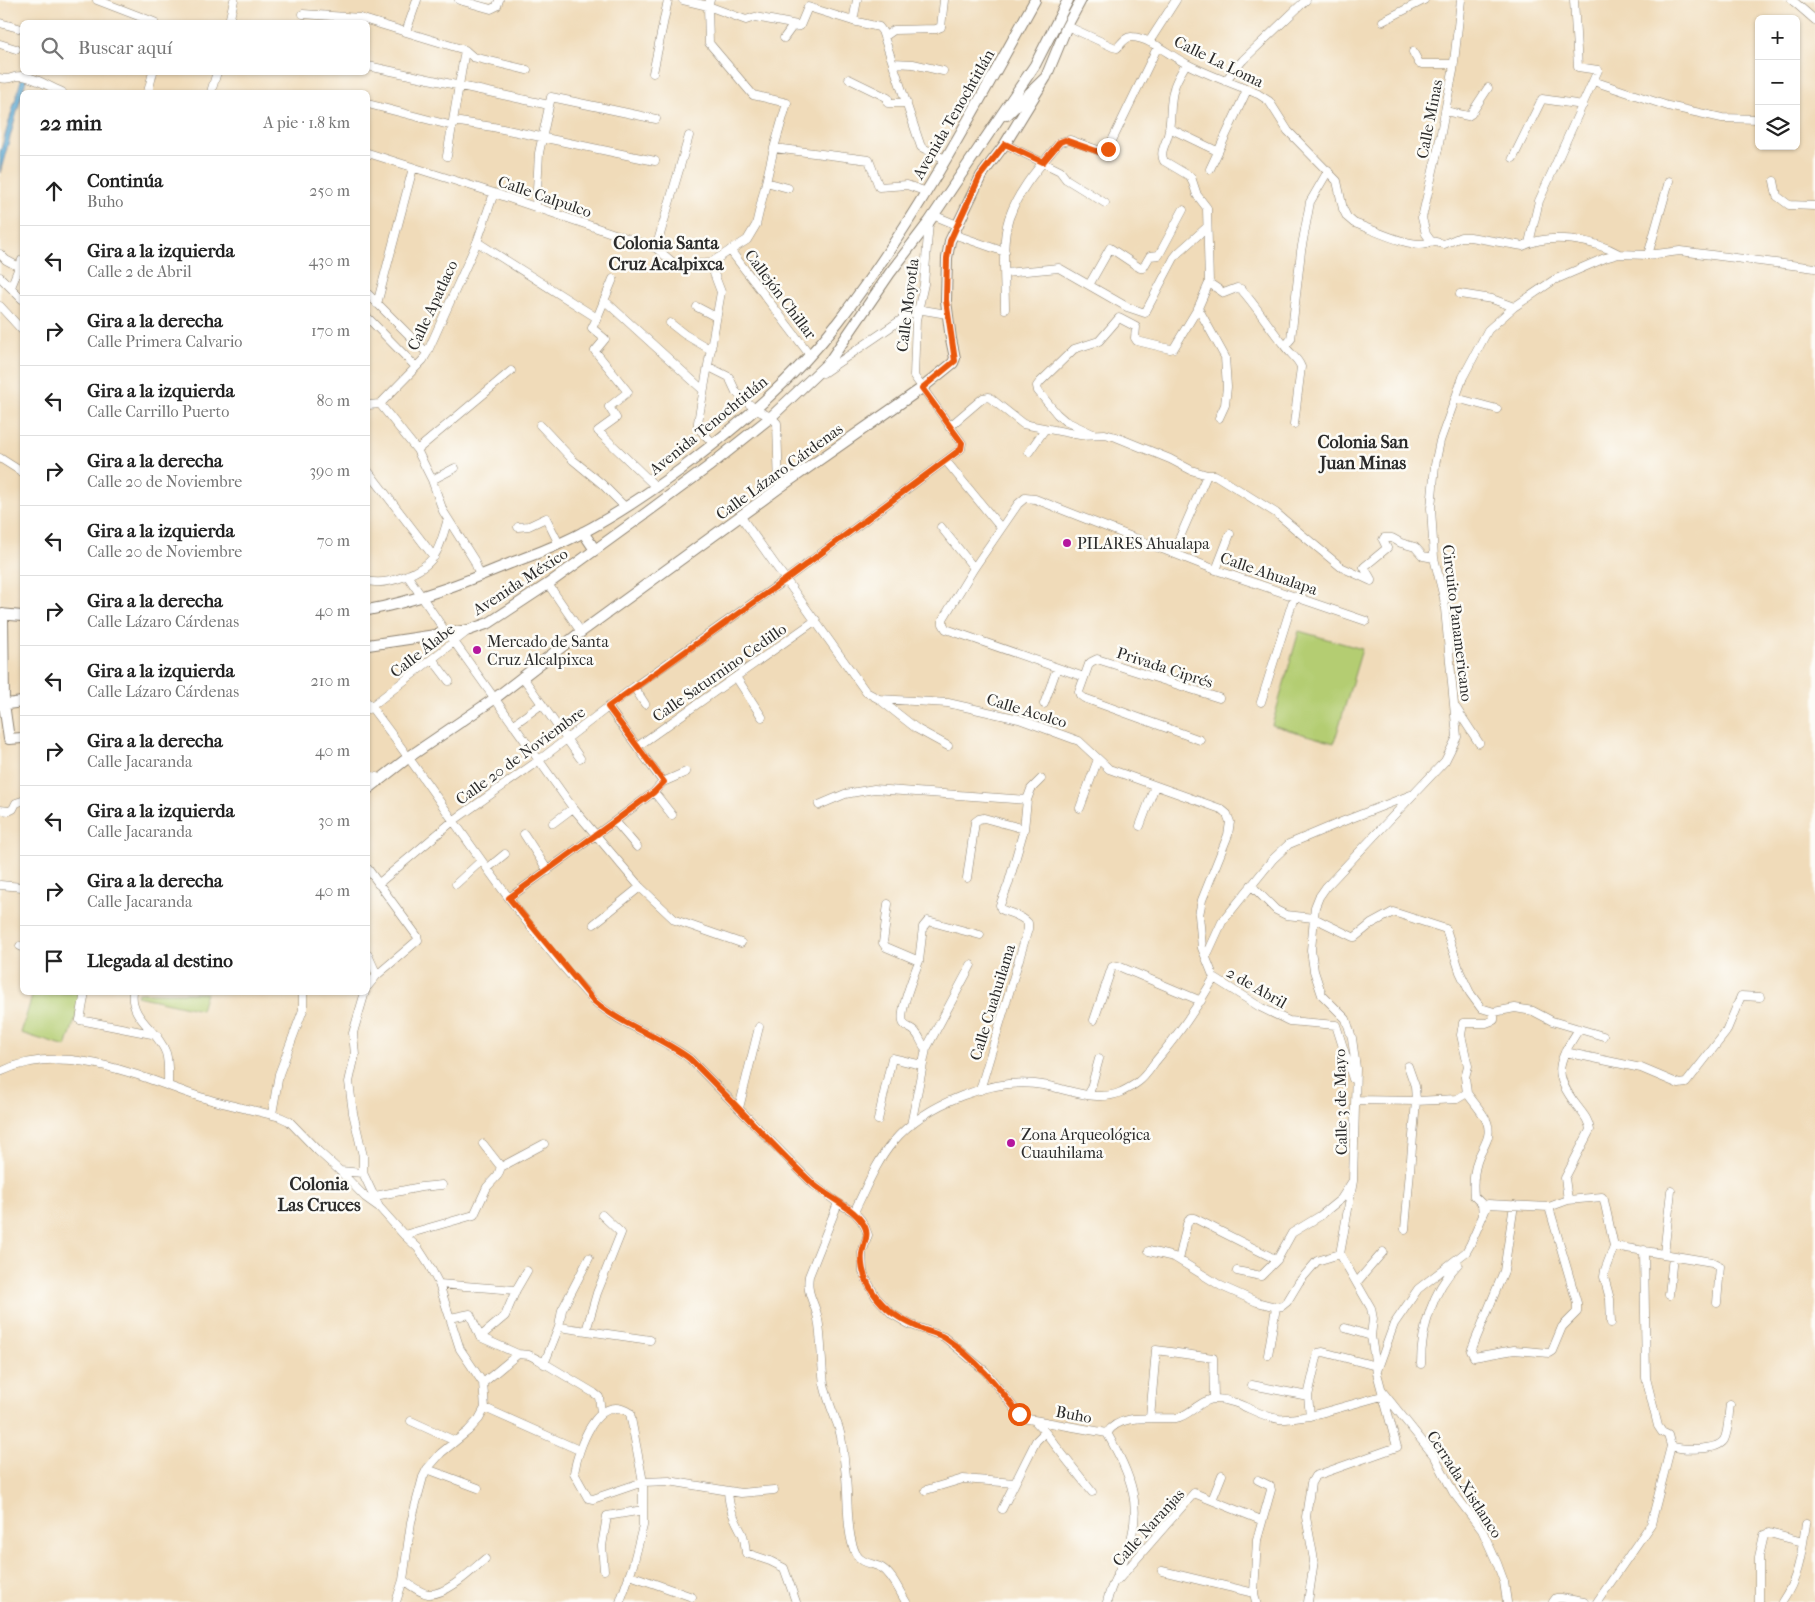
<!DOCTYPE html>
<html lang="es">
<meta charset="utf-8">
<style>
body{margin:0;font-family:"IM FELL French Canon",serif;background:#f6f6f6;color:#222}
.controls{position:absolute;right:15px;top:15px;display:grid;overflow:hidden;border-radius:8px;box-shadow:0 1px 4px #0004}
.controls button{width:45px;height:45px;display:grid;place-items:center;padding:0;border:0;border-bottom:1px solid #e0e0e0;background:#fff;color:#222;font:25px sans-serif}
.stop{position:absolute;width:15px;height:15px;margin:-11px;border:4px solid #ea580c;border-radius:50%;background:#fff}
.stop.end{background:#ea580c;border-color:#fff;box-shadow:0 1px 5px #0008}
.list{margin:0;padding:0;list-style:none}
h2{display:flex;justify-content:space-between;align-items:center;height:65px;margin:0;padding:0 20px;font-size:21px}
h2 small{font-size:16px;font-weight:400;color:#767676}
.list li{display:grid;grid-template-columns:32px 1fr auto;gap:15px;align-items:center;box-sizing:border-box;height:70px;padding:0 20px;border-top:1px solid #e0e0e0}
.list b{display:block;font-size:19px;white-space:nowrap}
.list p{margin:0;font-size:16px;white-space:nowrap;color:#767676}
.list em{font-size:16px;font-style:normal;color:#767676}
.icon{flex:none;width:28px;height:28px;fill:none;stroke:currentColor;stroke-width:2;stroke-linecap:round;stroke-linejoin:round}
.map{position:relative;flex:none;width:1815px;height:1602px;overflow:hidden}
.search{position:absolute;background:#fff;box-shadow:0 1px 4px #0004;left:20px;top:20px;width:350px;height:55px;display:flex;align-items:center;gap:12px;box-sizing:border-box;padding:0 18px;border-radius:8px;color:#767676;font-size:19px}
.panel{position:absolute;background:#fff;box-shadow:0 1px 4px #0004;left:20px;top:90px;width:350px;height:905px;border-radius:8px}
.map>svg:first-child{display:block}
.green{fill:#b4cd72;stroke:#707c4e}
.water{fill:#57a5d0;stroke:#41687e}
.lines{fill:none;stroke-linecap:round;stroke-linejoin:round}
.street-casing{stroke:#8e8372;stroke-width:9}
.secondary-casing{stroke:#8e8372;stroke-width:12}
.street{stroke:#fff;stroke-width:8}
.secondary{stroke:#fff;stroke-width:10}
.route{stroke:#ea580c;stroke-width:6}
.poi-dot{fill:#b5179e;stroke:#fdfcf7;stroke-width:2}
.labels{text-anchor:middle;stroke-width:5;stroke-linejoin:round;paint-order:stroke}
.street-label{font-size:16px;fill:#2b2b2b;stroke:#fdfcf7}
.poi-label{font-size:16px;fill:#2b2b2b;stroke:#fdfcf7;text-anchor:start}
.neighbourhood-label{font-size:18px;font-weight:bold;fill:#2b2b2b;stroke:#fdfcf7}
</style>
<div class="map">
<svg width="1815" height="1602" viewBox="0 0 1815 1602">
<rect width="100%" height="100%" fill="#fdfcf7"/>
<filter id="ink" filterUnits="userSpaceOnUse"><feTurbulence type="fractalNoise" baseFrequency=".02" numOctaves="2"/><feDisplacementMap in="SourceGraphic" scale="10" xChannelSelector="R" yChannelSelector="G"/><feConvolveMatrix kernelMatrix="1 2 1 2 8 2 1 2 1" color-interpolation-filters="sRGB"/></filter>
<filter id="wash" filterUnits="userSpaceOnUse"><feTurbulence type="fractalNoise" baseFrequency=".0096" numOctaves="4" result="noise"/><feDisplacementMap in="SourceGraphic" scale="20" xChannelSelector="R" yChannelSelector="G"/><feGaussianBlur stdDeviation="1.12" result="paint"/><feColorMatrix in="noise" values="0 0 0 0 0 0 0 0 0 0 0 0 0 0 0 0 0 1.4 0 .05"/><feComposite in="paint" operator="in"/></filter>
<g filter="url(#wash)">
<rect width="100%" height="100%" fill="#f0dbb9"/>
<path class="green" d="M1299 631 1362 649 1334 743 1272 725Z
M33 993H84L66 1047 21 1033Z
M138 993H206L201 1010 137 996Z"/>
<path class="water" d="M23 73H28L0 173V153Z"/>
</g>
<g filter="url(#ink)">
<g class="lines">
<defs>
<path id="street" d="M97 0 154 22
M459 0 491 9 497 6 499 0
M683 0 708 6 746 20 755 17 797 25
M710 0 708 6 709 43 753 95 787 103 774 148 756 225 747 240 710 263 721 292 698 422V428L714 444
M1792 0 1815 20
M303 14 360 18 465 50 473 57 527 70
M853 21 857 0
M1383 21 1424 0
M229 22 234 0
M0 23 22 29
M1067 26 1113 47 1117 48C1121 44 1126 36 1132 37 1151 38 1170 56 1187 64 1210 76 1235 84 1258 94L1269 101 1288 131 1337 181 1343 209 1347 217 1354 223C1372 229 1416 252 1431 241L1444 244 1461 237H1470L1523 246C1550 232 1594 240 1619 254
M406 32 417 0
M884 37 894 30 936 29 941 27 944 0
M784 38 792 27 800 26 808 7 853 21 879 27 882 31 921 147 945 159
M1149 42 1176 0
M0 44 16 49
M1413 52 1419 63 1422 64H1453
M893 63 913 64 943 71
M368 66 549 105
M653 73 668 0
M0 78C11 81 11 76 20 76 30 75 52 88 62 92
M849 79 888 98V103H907
M1225 81 1243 60 1306 0
M1593 81 1668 106 1722 118 1759 119
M148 92 153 72
M211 92 217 72
M368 104 453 126
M1445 111 1468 116 1471 114 1488 88
M453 121 493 127 655 161
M1169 128 1217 151
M1005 144 1060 171 1066 179 1105 203
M774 148 869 160 879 187 907 185 927 192
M368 153 494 193 656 248 677 266 710 263
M447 156 465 50
M1513 158 1542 99 1583 105
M1210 169 1247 90
M1774 181 1777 196 1789 205 1815 206
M766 182 788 188
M536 208 539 153 551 97 656 119
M933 215 957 225
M953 234 1005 252
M1431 241 1426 234 1422 218 1438 149 1445 111 1453 71 1461 0
M477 242 597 318 592 328 605 339 595 351 628 392 609 407 616 418 598 431 656 487
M1529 243 1539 201 1598 70 1578 67 1574 0
M656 248 689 136
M730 250 810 355
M0 254 6 260 19 267
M1648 255 1669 181
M1005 273 1059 268 1127 307 1145 313 1174 258 1178 253 1207 227
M0 277 22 299
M1209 283 1224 293 1237 288 1241 289C1257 307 1269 327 1284 345 1289 353 1298 358 1301 367L1294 424
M1089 285 1110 248 1140 268H1143L1150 256 1159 255 1183 210
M11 287 22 260
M368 294 427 353
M1460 294 1492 299 1514 307
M604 300 703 390
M377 304 413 168
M0 306 22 330
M697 307 716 317
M1198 308 1225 357 1227 387 1225 405 1219 418
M1005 309C1005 283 1001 242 1009 218 1019 188 1041 165 1060 142L1070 140 1106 153 1158 46
M368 318 416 367
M597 318 613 279
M670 323 684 334 711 350
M1285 346 1291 339 1301 251 1310 202 1328 171
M709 367 729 377 736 392 756 410 771 417 777 423 779 488
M823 373 917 309 947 314
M1456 398 1497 409
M380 404 417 450 432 480 443 511 474 560 480 576
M368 405 380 404 423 360 427 353 477 242 494 193
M540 425 573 460 602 484 625 507
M949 427 983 398 989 397 1023 424 1080 435 1105 434 1116 437 1170 459 1191 470 1207 475H1215L1276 513 1341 567 1371 581V579L1364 567 1387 548 1383 540 1384 538H1392L1401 543 1415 547 1423 556 1434 558
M1093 434 1065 421 1057 414 1038 391 1037 386 1040 382 1074 349 1099 341 1119 318 1136 327 1135 338 1137 341 1170 349 1174 348 1198 308 1209 283 1207 208 1197 195 1191 177 1164 161C1159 152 1166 144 1168 135 1172 120 1169 103 1174 88 1176 80 1182 71 1186 64
M417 450 511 371
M1029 452 1045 429
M0 458 22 472
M946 461 1001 528
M368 471 434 557
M432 480 455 468
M741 517 866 692 879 699 948 703 1019 719 1079 741 1109 769 1221 809 1227 814 1230 822 1228 835 1202 900 1199 915 1202 948 1214 978
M518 527 529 526 546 518 559 544
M941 527 974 568
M1173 553 1207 475
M1216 570 1230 534
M407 575 447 634 455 643 573 808 640 887 675 920 741 943
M368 581C386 586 423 573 434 556 441 546 444 531 448 519
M548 584 581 632
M433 660 449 681
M522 676 580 758
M736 677 762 717
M1084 677 946 629 943 624V619L974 568 1018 504 1025 498 1035 499 1216 570 1366 621
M634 687 645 704
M879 699 917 729 948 746
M1261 702 1294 597
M368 703C444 801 508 910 594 1001 622 1026 660 1036 690 1059L814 1185 838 1203 854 1212 861 1220 865 1227 868 1235 862 1253 863 1272 866 1279 876 1297 892 1314 909 1324 944 1337 985 1371 1019 1414 1028 1419 1107 1433C1131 1476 1145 1506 1126 1555 1120 1570 1110 1586 1107 1602
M1044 704 1057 668
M608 707 663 782
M1456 708 1479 743
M368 709 469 630
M513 725 542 704
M1200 740 1084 698 1080 695 1079 692 1089 664 1091 662 1097 659 1219 698
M638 746 816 620
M368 775 380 778
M654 792 672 815
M819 805 845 794 874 789 1027 800
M1080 808 1098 759
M0 810 9 811 13 809 16 803 22 801
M615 821 637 847
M553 823 573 808
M1140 826 1155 786
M524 834 548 871
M488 868 505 854
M368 869 417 936 418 940 377 975 368 986
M967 878 975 822 979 819 984 818 1024 829
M378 884 453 821 538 761 634 687 785 580 961 449 962 443 914 376 916 320 924 284 929 222
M456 884 481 861
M0 885 22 887
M1251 885 1276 910 1286 915 1314 918 1353 937H1355L1371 924 1393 912 1446 929 1460 972 1470 993 1481 1008 1494 1012 1515 1008 1533 1011 1552 1021 1603 1036
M509 898 615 821 654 792 663 782 686 772
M888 904 883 943 886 947 919 961C915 972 897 1015 904 1024 907 1028 913 1028 916 1033 921 1038 921 1044 926 1049
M594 924 640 887
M20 946 22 947
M368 955 377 975
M1206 957 1222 922 1273 859 1289 844 1344 821 1411 795
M919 961 923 927 928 921 980 935
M1214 978 1260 1007 1289 1021 1336 1025 1353 1079
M85 992 80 1020 157 1035
M133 992C129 1018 159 1031 166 1053 169 1063 168 1075 168 1085
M365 992 353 1033 355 1055 349 1082 353 1113 363 1156V1173L379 1207
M1094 1020 1112 967 1118 966 1201 1001
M1565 1052 1641 1068 1679 1084 1686 1083 1726 1032 1741 996 1760 997
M0 1072C63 1042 131 1073 191 1094 220 1104 251 1109 280 1117L289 1121 318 1151 340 1171 365 1197 379 1207 404 1235 418 1248 429 1265 439 1284 460 1349 483 1383 485 1408 479 1419 468 1431 441 1453 427 1469 423 1477 411 1522 403 1580 396 1602
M980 1090 1028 929V923C1020 914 1010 914 1001 909L1000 905 1008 885 1024 829 1027 800 1031 789 1041 779
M1467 1093C1473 1102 1483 1112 1487 1122 1493 1138 1481 1148 1477 1162 1474 1172 1473 1186 1474 1196L1482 1204 1483 1215
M1089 1095 1099 1059
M1356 1100 1416 1101 1457 1099 1467 1093 1465 1077 1468 1066 1461 1035 1463 1023H1486L1494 1020V1012
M739 1108 759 1027
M272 1114 279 1074 303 1010V992
M878 1120 892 1058 922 1065
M911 1125 926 1049 971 965
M483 1144 501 1167 544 1144
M340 1171 363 1173
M375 1196 421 1187 442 1185
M1568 1200 1565 1178 1590 1130C1589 1120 1583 1114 1577 1106 1551 1072 1558 1062 1579 1029
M838 1203 809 1276C806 1295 815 1302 818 1319 822 1340 821 1362 824 1384 827 1398 832 1410 837 1423 843 1437 843 1453 845 1468 849 1492 845 1533 856 1554 862 1564 873 1563 882 1568 893 1575 899 1591 906 1602
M1514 1205 1504 1271 1471 1351 1474 1357 1514 1350 1549 1353 1552 1351 1562 1327 1577 1312V1303L1549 1207
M854 1212C866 1188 876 1162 893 1142 925 1104 994 1076 1043 1085 1069 1089 1096 1103 1121 1092 1127 1089 1133 1086 1138 1082 1145 1077 1150 1069 1155 1062 1177 1036 1197 1008 1214 978
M1405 1229 1416 1101 1415 1086 1408 1066
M404 1235 474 1215 487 1187 498 1175 501 1167
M1644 1250 1646 1378 1658 1426 1662 1432 1668 1435 1671 1446
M1149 1251 1174 1257 1221 1286 1257 1302 1276 1307 1282 1306 1287 1302 1299 1282 1317 1261 1340 1254
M1664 1254 1671 1191
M1179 1260 1187 1224 1190 1218H1194L1277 1260
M1237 1271 1261 1276 1277 1260 1292 1233 1320 1216 1341 1199 1352 1182
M1357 1282 1383 1252
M439 1284 516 1290
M1669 1295 1673 1256
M450 1318 470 1314 480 1337 518 1354 529 1355 539 1360 594 1393 599 1397 601 1412
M1611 1323 1610 1299 1604 1277 1605 1270 1614 1246 1712 1262 1720 1266 1717 1303
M559 1327 650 1340
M1345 1328 1371 1336
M586 1331 597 1293 621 1233 602 1215
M480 1337 505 1316 516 1290 527 1271
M1268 1355 1276 1307
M544 1364 559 1327 562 1310 589 1258
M1421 1364C1421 1328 1433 1290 1458 1264
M1377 1371 1394 1324 1418 1289 1466 1252 1470 1245 1488 1204 1549 1207 1568 1200 1602 1197 1604 1200 1614 1246
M483 1383 518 1354
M1252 1385 1308 1396
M1382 1391 1435 1457 1453 1492 1482 1530 1497 1563 1504 1582 1507 1602
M485 1408 579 1450
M1310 1416 1382 1396
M1150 1418 1156 1350 1213 1358 1214 1398
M411 1421 455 1441
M1035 1421 1045 1432 1092 1492
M1107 1433C1121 1412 1154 1420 1176 1418 1190 1416 1201 1398 1217 1399 1240 1400 1257 1416 1279 1419 1289 1420 1300 1417 1310 1416L1308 1396 1318 1353 1323 1352 1376 1366
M427 1469 478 1488
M926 1490 963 1479 1015 1483
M728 1491C729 1509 734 1518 742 1533 745 1538 745 1547 746 1553L770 1561 784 1568 796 1602
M1212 1500 1222 1475
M1002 1509 1036 1441 1045 1432
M604 1570 602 1546 607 1516 643 1510
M1162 1571 1254 1593
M630 1575 692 1597
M403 1580C410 1585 420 1593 428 1594 446 1596 472 1570 485 1559
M1118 1580 1194 1493 1261 1520
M620 1602 633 1565 643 1526V1482L630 1413C597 1391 578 1449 574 1473L588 1498 593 1499 643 1482 669 1481 741 1493 774 1490
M1256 1602 1254 1593 1257 1540 1271 1490 1270 1486 1258 1480
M1308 1602 1314 1560 1306 1517 1311 1483 1315 1476 1397 1447 1377 1373 1371 1336 1373 1319 1371 1308 1340 1254 1353 1181 1356 1068 1352 1038 1346 1019 1322 995 1314 971 1311 950 1315 907 1319 897 1326 887 1445 761 1457 737 1444 598 1434 558 1431 508 1435 465 1440 441 1463 377 1488 330 1514 307 1554 280 1605 258 1619 254 1648 255 1680 251 1815 268
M1553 1602 1556 1598H1561L1584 1602
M1597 1602 1651 1524 1671 1446C1682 1450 1717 1451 1724 1440 1729 1431 1728 1415 1730 1405
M1759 1602V1557L1764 1535 1769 1533 1803 1542
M1782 1602C1800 1575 1801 1554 1806 1524"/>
<path id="secondary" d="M1007 115 1046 77 1067 26 1081 0
M583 532 595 550
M368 610C417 601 465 582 511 563 527 557 544 551 559 544 602 525 642 498 680 470 738 426 793 380 838 322 915 222 974 110 1035 0
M0 614 22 616
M3 614 4 704 9 739 22 738
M368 645 469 630 489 623 548 584 646 513 708 467 771 417 829 362 890 273 929 222 1035 65 1068 0
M0 705 22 702
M368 789 409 757 494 699 581 632 779 488 922 388 953 363 955 358 951 339 946 301 947 258 950 241 981 176 1005 144 1046 77"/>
</defs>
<use href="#street" class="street-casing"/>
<use href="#secondary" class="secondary-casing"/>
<use href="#street" class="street"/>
<use href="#secondary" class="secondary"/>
</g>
</g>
<g class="lines" filter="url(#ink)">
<path class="route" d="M1019 1414C997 1385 976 1359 945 1338 939 1334 931 1332 924 1330 906 1322 891 1315 878 1299 868 1287 860 1270 862 1254 864 1241 871 1234 862 1222 851 1206 827 1197 812 1183 770 1143 731 1099 690 1059 660 1036 623 1026 594 1001L509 898 615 821 654 792 664 782 608 707 785 580 961 449 962 443 922 388 955 361 946 300 947 258 950 241 980 176 1005 144 1043 162 1060 142 1065 140 1102 153H1106L1108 149"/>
</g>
<g class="poi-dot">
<circle cx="1067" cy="543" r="5"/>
<circle cx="477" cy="650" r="5"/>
<circle cx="1011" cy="1143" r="5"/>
</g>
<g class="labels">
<g class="street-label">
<text transform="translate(1219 61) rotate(26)" y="6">Calle La Loma</text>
<text transform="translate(953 114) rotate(-60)" y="6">Avenida Tenochtitlán</text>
<text transform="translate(1429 119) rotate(-79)" y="6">Calle Minas</text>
<text transform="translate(545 196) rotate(19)" y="6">Calle Calpulco</text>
<text transform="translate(781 294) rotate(53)" y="6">Callejón Chillar</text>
<text transform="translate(432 305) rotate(-65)" y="6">Calle Apatlaco</text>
<text transform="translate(907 305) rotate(-83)" y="6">Calle Moyotla</text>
<text transform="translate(708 425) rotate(-39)" y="6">Avenida Tenochtitlán</text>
<text transform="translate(779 471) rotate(-36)" y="6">Calle Lázaro Cárdenas</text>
<text transform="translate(1269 573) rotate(19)" y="6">Calle Ahualapa</text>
<text transform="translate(520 581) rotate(-33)" y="6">Avenida México</text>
<text transform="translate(1458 623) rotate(83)" y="6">Circuito Panamericano</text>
<text transform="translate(422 650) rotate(-38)" y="6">Calle Álabe</text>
<text transform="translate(1165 667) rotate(18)" y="6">Privada Ciprés</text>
<text transform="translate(719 672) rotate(-35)" y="6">Calle Saturnino Cedillo</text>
<text transform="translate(1027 710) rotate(17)" y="6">Calle Acolco</text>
<text transform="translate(520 755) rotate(-36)" y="6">Calle 20 de Noviembre</text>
<text transform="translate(1257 987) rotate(30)" y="6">2 de Abril</text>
<text transform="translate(992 1002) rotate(-73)" y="6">Calle Cuahuilama</text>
<text transform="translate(1340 1102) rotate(-91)" y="6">Calle 3 de Mayo</text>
<text transform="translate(1074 1414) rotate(11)" y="6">Buho</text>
<text transform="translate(1465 1484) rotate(57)" y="6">Cerrada Xistlanco</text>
<text transform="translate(1148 1527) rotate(-48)" y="6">Calle Naranjas</text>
</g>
<g class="poi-label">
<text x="1077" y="549">PILARES Ahualapa</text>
<text x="487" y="647">Mercado de Santa<tspan x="487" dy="18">Cruz Alcalpixca</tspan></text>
<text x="1021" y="1140">Zona Arqueológica<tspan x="1021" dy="18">Cuauhilama</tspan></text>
</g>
<g class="neighbourhood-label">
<text x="666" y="249">Colonia Santa<tspan x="666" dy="21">Cruz Acalpixca</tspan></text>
<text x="1363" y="448">Colonia San<tspan x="1363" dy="21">Juan Minas</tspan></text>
<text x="319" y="1190">Colonia<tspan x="319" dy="21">Las Cruces</tspan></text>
</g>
</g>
</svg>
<div class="controls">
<button>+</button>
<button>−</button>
<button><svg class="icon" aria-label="layers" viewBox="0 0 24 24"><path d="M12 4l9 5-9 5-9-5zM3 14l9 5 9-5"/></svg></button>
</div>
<div class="stop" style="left:1019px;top:1414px"></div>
<div class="stop end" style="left:1108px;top:149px"></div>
<div class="search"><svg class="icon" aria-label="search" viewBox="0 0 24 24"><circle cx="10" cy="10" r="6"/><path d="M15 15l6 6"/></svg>Buscar aquí</div>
<section class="panel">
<h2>22 min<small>A pie · 1.8 km</small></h2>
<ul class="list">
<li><svg class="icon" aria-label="ahead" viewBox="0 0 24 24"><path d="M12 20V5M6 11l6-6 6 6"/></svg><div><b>Continúa</b><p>Buho</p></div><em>250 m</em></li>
<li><svg class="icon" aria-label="left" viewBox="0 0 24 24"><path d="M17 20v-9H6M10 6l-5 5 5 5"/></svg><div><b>Gira a la izquierda</b><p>Calle 2 de Abril</p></div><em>430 m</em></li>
<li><svg class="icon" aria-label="right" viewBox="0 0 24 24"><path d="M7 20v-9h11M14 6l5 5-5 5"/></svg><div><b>Gira a la derecha</b><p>Calle Primera Calvario</p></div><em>170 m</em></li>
<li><svg class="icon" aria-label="left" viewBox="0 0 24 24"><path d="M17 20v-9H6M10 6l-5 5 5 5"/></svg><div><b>Gira a la izquierda</b><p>Calle Carrillo Puerto</p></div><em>80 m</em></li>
<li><svg class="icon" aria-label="right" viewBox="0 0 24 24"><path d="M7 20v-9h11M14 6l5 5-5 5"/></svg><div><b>Gira a la derecha</b><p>Calle 20 de Noviembre</p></div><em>390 m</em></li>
<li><svg class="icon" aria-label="left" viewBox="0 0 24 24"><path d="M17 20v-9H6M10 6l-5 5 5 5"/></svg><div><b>Gira a la izquierda</b><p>Calle 20 de Noviembre</p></div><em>70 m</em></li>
<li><svg class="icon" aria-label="right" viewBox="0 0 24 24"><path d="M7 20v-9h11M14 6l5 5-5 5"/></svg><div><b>Gira a la derecha</b><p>Calle Lázaro Cárdenas</p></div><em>40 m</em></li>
<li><svg class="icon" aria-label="left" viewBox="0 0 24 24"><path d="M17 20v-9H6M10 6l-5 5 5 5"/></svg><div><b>Gira a la izquierda</b><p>Calle Lázaro Cárdenas</p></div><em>210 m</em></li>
<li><svg class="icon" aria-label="right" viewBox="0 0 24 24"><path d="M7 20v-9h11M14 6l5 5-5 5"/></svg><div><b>Gira a la derecha</b><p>Calle Jacaranda</p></div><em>40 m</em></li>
<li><svg class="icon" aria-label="left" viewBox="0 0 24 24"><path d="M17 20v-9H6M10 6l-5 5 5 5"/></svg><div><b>Gira a la izquierda</b><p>Calle Jacaranda</p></div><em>30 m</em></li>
<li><svg class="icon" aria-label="right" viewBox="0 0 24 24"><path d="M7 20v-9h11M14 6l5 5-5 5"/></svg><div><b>Gira a la derecha</b><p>Calle Jacaranda</p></div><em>40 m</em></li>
<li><svg class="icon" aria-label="arrive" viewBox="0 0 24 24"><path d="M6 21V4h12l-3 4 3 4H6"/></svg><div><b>Llegada al destino</b></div></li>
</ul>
</section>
</div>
